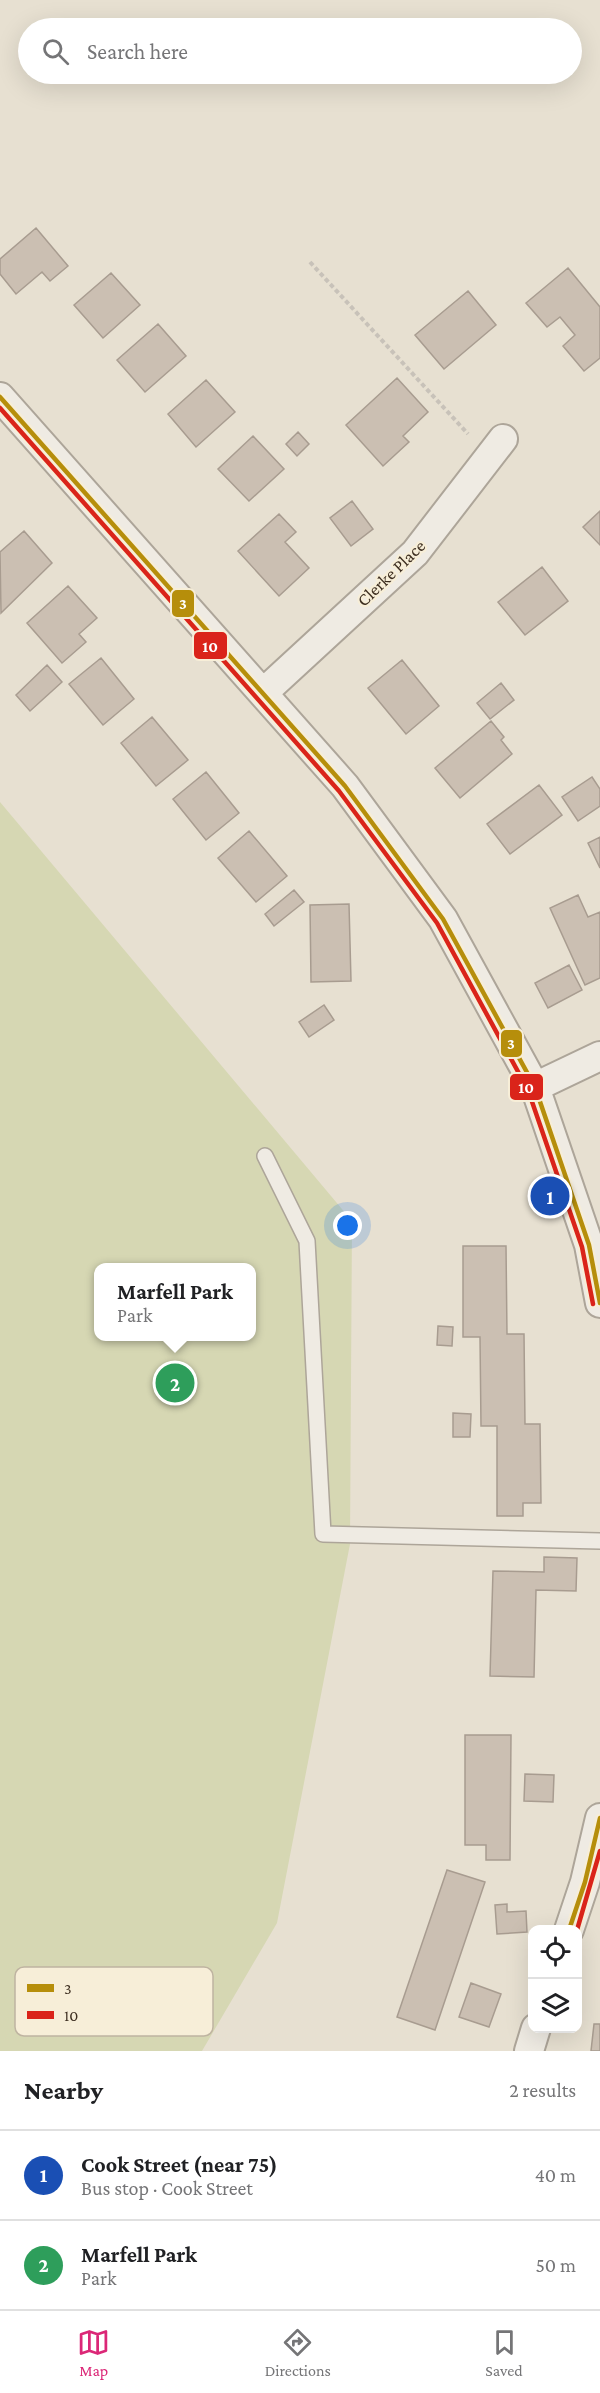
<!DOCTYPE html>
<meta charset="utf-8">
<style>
body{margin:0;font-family:"Crimson Pro",serif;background:#f2f2f2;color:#202124}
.controls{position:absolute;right:18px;bottom:18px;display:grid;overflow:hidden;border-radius:12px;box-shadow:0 6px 24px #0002}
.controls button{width:54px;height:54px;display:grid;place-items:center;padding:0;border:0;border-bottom:2px solid #e0e0e0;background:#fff;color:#202124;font:30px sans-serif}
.you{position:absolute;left:348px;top:1226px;width:21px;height:21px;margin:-15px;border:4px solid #fff;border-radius:50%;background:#1a73e8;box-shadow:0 0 0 9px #1a73e833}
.badge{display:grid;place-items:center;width:39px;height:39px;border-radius:50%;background:#db2777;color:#fff;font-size:20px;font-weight:700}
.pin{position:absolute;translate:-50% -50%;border:3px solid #fff;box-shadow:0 2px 6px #0006}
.popup{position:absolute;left:94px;top:1263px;width:162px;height:78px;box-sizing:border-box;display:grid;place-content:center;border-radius:12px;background:#fff;filter:drop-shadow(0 2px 4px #0005);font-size:20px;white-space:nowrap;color:#757577}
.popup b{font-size:22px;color:#202124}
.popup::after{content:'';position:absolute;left:50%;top:100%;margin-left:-12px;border:12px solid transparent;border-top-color:#fff}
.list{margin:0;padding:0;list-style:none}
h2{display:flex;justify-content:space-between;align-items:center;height:78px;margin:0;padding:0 24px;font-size:26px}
h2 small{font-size:20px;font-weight:400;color:#757577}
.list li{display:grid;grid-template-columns:39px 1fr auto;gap:18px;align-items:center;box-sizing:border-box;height:90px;padding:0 24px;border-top:2px solid #e0e0e0}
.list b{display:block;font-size:22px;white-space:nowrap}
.list p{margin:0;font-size:20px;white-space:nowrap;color:#757577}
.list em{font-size:20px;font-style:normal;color:#757577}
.icon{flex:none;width:33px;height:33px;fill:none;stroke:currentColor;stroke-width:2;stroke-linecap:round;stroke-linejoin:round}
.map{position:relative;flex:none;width:600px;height:2051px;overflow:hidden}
.search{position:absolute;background:#fff;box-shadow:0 6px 24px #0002;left:18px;right:18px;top:18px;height:66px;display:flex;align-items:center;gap:15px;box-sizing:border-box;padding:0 21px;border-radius:33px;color:#757577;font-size:22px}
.sheet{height:258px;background:#fff}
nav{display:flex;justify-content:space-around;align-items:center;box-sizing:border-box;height:84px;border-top:2px solid #e0e0e0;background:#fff;font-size:16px;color:#757577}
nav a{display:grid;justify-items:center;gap:3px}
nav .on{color:#db2777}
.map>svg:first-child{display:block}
.green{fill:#d6d7b3;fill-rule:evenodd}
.building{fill:#cbbfb2;stroke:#a89c90;stroke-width:1.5}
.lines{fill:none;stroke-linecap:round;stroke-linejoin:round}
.service-casing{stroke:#ada599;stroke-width:18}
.minor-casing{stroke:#ada599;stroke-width:32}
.path{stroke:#c8c2b9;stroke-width:4;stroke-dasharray:4.5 3;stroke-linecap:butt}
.service{stroke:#efebe3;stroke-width:15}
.minor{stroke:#efebe3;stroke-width:28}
.bus-1-casing{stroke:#f7eed8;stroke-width:9}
.bus-2-casing{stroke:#f7eed8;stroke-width:9}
.bus-1{stroke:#b68e0b;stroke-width:4.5}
.bus-2{stroke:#da241a;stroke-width:4.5}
.labels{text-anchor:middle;stroke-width:4.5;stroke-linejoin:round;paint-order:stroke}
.street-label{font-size:18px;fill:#3d2e20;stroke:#f7eed8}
.key{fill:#f7eed8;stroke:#bfb4a1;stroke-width:1.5}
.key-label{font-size:16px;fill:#3d2e20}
.line-badge{stroke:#f7eed8;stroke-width:2}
.badge-label{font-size:16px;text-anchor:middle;font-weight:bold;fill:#fff}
</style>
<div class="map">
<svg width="600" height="2051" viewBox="0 0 600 2051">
<rect width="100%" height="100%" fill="#e7e0d1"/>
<path class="green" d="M0 802 352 1221 350 1544 277 1923 202 2051H0ZM98 1268H252V1336H98Z"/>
<path class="building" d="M36 228 68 266 50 281 42 272 16 294 0 274V259Z
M568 268 600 307V358L584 371 563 346 575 335 560 317 547 327 526 303Z
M111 273 140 305 103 338 74 305Z
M468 291 496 325 444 369 415 335Z
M158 324 186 356 145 392 117 360Z
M397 378 428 412 403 436 409 442 383 466 346 425Z
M206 380 235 412 196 447 168 414Z
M298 432 309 444 297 456 286 444Z
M253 436 284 469 249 501 218 469Z
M352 501 373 529 351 546 330 518Z
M600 511V545L583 527Z
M279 514 296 532 285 542 309 568 279 596 238 551Z
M24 531 52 563 1 613 0 552Z
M542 567 568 601 525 635 498 602Z
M68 586 97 618 79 634 86 642 62 663 27 623Z
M101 658 134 699 103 725 69 684Z
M402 660 439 706 406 734 368 688Z
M47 665 62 682 30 711 16 695Z
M501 683 514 700 490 719 477 703Z
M152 717 188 760 156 786 121 743Z
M491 721 504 737 501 740 512 754 460 798 435 768Z
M206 772 239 813 206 840 173 799Z
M592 777 600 789V806L578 821 562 797Z
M539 785 562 815 510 854 487 824Z
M249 831 287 876 256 902 218 858Z
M600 837V868L588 843Z
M294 890 304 902 274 926 265 914Z
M578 895 588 917 600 912V978L585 985 550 908Z
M349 904 351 981 311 982 310 905Z
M569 965 582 990 548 1008 535 983Z
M324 1005 334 1020 309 1037 299 1022Z
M463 1246H506L507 1334H524L525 1424H540L541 1503H523V1516H497V1426H481L480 1337H463Z
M438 1326 453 1327 452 1346 437 1345Z
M453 1413 471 1414 470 1437H453Z
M544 1557 577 1558 576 1591 536 1590 534 1677 490 1676 493 1571 544 1572Z
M465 1735H511L510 1860H486V1845H465Z
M525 1774 554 1775 553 1802 524 1801Z
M447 1870 485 1882 435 2030 397 2017Z
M507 1904V1912L526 1911 527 1932 497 1934 495 1905Z
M471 1983 501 1994 489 2027 459 2017Z
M594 2024H600V2051H591Z"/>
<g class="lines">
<defs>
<path id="service" d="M265 1156 307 1241 323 1534 600 1541"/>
<path id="minor" d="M0 397 345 786 443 919 535 1087 589 1245 600 1303
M263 693 415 553 503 439
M535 1087 600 1056
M569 1930 585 1882 600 1818
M529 2051 536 2028"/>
</defs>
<use href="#service" class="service-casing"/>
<use href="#minor" class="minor-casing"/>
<path class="path" d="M310 262 468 434"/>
<use href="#service" class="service"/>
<use href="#minor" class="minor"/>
<defs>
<path id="bus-1" d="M0 397 345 786 443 919 535 1087 589 1245 600 1303
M569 1930 585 1882 600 1818"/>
<path id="bus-2" d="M0 408 339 791 437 923 528 1090 582 1247 593 1304
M577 1930 600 1851"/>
</defs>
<use href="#bus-1" class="bus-1-casing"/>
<use href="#bus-2" class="bus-2-casing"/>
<use href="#bus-1" class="bus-1"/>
<use href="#bus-2" class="bus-2"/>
</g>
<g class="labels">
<g class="street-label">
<text transform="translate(391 573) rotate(-44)" y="6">Clerke Place</text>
</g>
</g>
<rect x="15" y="1967" width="198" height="69" rx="9" class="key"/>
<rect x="27" y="1984" width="27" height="8" fill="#b68e0b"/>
<rect x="27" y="2011" width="27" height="8" fill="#da241a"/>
<g class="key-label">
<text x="64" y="1994">3</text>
<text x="64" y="2021">10</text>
</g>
<g class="line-badge">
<rect x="171" y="589" width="24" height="29" rx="6" fill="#b68e0b"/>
<rect x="193" y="631" width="35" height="29" rx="6" fill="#da241a"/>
<rect x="500" y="1029" width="23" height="29" rx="6" fill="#b68e0b"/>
<rect x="509" y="1073" width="35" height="28" rx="6" fill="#da241a"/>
</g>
<g class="badge-label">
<text x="183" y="609">3</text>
<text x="210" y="652">10</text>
<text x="511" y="1049">3</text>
<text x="526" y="1093">10</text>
</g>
</svg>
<div class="controls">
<button><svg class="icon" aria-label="locate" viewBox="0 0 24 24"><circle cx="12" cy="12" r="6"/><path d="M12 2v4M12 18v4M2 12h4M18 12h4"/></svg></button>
<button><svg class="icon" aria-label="layers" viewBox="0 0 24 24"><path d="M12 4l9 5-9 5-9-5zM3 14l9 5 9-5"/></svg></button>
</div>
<div class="you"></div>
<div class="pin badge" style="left:550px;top:1196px;background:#1a4fb4">1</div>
<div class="pin badge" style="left:175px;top:1383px;background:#2e9e5b">2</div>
<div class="popup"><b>Marfell Park</b>Park</div>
<div class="search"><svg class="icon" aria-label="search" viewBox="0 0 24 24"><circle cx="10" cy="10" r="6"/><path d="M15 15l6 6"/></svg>Search here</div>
</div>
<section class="sheet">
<h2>Nearby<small>2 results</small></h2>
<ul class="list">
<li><span class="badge" style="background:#1a4fb4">1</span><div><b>Cook Street (near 75)</b><p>Bus stop · Cook Street</p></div><em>40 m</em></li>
<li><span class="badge" style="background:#2e9e5b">2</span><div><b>Marfell Park</b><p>Park</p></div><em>50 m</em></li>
</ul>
</section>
<nav>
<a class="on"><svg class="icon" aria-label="map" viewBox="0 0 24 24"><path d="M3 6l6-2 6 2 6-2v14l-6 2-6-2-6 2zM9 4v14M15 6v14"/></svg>Map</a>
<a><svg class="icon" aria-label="directions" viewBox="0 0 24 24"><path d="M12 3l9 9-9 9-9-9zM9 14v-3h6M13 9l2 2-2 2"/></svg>Directions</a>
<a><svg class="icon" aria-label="saved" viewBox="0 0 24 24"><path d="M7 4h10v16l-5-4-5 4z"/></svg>Saved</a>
</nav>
